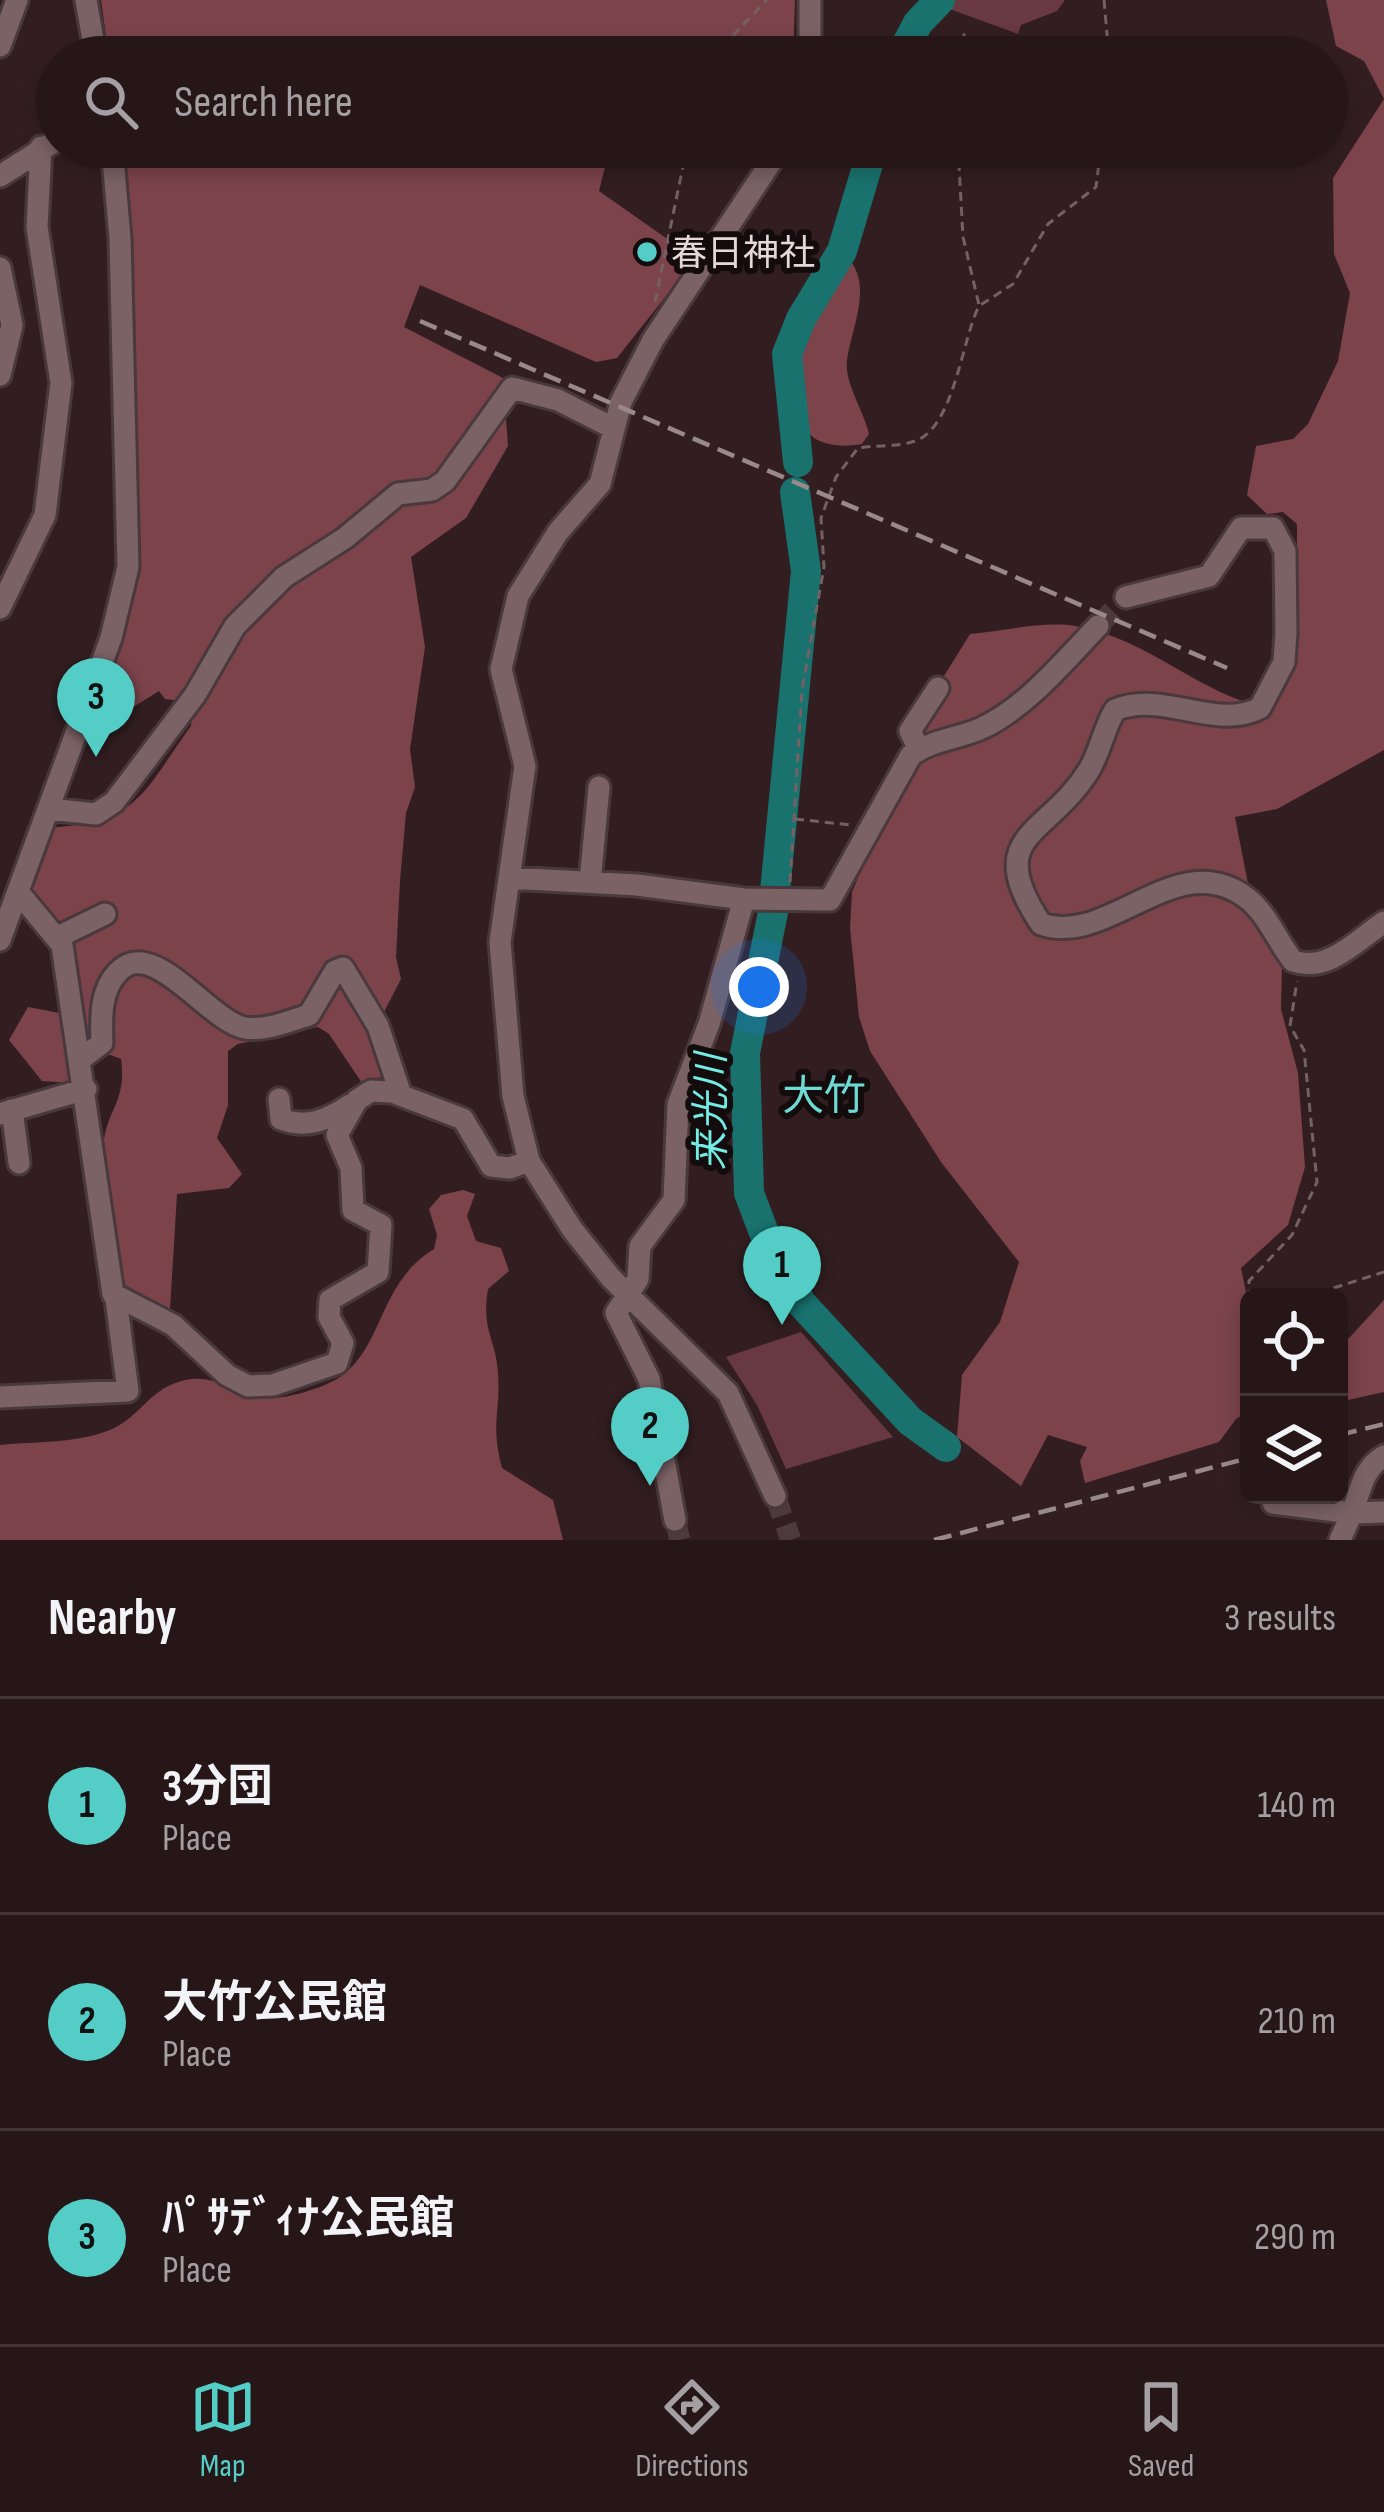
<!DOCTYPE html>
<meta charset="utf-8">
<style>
body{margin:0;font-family:"Sofia Sans Condensed","Noto Sans JP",sans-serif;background:#322325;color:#f1f3f6}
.controls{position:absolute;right:36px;bottom:36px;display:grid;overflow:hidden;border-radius:18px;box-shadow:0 6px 18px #0003}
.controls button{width:108px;height:108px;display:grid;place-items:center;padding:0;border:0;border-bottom:3px solid #423537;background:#261618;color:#f1f3f6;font:60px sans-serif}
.you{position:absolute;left:759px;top:987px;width:42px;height:42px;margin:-30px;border:9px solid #fff;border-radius:50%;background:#1a73e8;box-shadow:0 0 0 18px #1a73e833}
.badge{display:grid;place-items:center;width:78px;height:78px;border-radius:50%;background:#54cdc7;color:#111;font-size:39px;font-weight:700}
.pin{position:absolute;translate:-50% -99px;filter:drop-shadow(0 3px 6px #0008)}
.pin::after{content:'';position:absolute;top:63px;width:42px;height:36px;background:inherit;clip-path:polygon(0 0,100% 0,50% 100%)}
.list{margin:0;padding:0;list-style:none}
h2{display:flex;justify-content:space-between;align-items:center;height:156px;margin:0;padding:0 48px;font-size:51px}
h2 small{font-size:39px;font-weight:400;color:#a49fa2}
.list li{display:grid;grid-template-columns:78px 1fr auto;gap:36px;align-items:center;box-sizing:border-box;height:216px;padding:0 48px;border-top:3px solid #423537}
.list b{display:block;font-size:45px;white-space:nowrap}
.list p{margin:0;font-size:39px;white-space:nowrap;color:#a49fa2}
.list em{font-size:39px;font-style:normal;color:#a49fa2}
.icon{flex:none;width:66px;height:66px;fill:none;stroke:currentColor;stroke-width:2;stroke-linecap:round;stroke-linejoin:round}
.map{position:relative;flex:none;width:1384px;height:1540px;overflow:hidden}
.search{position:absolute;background:#261618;box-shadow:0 6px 18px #0003;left:36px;right:36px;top:36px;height:132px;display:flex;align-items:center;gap:30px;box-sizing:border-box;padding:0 42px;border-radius:66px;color:#a49fa2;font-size:45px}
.sheet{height:804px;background:#261618}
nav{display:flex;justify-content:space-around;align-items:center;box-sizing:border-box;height:168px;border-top:3px solid #423537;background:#261618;font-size:33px;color:#a49fa2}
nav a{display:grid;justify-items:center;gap:6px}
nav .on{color:#54cdc7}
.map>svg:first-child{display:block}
.green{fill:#683940}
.forest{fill:#7c434b}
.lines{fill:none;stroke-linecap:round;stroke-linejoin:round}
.river{stroke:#19726e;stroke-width:30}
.minor-tunnel{stroke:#4d3a3c;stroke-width:21;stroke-dasharray:21 10;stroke-linecap:butt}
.minor-casing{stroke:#4a393c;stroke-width:27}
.path{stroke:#736163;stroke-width:3;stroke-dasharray:9 6;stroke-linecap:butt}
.minor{stroke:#7b6265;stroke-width:21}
.rail{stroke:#9a898b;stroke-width:4.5;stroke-dasharray:18 9;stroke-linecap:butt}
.poi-dot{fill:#54cdc7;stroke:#130b0c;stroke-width:4.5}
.labels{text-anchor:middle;stroke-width:12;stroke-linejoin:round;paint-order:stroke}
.poi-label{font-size:36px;fill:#e6d8d9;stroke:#130b0c;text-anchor:start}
.water-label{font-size:39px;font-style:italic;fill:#74ece6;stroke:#130b0c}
.quarter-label{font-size:42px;fill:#6fdad4;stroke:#130b0c}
</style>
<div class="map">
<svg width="1384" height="1540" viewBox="0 0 1384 1540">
<rect width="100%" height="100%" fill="#321e20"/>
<path class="green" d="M939 0H1065L1057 11 1021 25 1018 34 936 4Z
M801 1332 893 1437 786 1469 757 1405 726 1357Z"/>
<path class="forest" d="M101 0H795L793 57H109Z
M1326 0H1384V750L1277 809 1235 817 1254 915 1282 966 1281 1009 1298 1073 1305 1167 1288 1225 1241 1268 1249 1307V1411L1236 1419 1219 1442 1085 1483 1080 1461 1087 1447 1048 1435 1021 1486 957 1437 962 1375 1000 1322 1019 1262 941 1162 870 1051 859 1017 850 928 852 892 905 765 910 731 970 634C1003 631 1043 621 1075 626 1152 639 1199 696 1274 710L1297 633V524L1283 512 1267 514 1247 495 1256 446 1293 439 1308 424 1338 361 1350 293 1334 254 1333 178 1384 99 1364 61 1336 46Z
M125 147H610L599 191 683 250 685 272 617 358 596 362 420 285 404 327 503 378 508 446 466 518 411 557 425 647 410 749 415 787 406 813 400 881 396 957 401 979 384 1012 390 1051 381 1077 362 1083 329 1034 318 1027 238 1044 228 1051V1105L217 1138 242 1174 229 1188 177 1194 170 1310 126 1291C114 1248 101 1194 103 1150 105 1109 127 1105 121 1059L86 1046 78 1076 70 1083 42 1081 9 1040 28 1007 70 1015 58 926 25 893 49 828C140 821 141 795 191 726L192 713 181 701 165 699 159 691 106 724 100 725 95 714 132 584 136 421 128 349Z
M849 259C873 287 851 329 847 360 844 383 864 411 869 434L862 444C746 464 808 301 849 259Z
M463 1190 475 1194 467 1216 476 1241 501 1248 509 1271 488 1289C481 1331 496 1338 498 1373 501 1413 490 1422 502 1468L553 1500 563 1540H0V1445C36 1441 86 1444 118 1426 143 1412 151 1388 185 1380 212 1374 232 1390 256 1397 277 1403 327 1388 344 1374 384 1342 380 1282 434 1249L437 1235 429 1209 441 1195Z
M1384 1300V1392L1339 1402V1349Z"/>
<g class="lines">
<path class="river" d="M900 57 918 23 940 0
M798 462 787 354 801 319 842 251 873 147
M795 492 806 571 773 912 745 1053 749 1193 777 1267 802 1304 910 1421 946 1447"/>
<path class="minor-tunnel" d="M1098 626 1126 597
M775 1496 791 1540
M675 1520 680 1540"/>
<defs>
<path id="minor" d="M86 0 96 57
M810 0V57
M0 46 17 0
M0 176 57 140
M0 268 12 325 0 375
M1126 597 1209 576 1241 528H1273L1285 551 1286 633 1284 662 1260 708C1215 731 1163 690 1115 710 1104 728 1100 752 1089 770 1048 837 981 833 1041 924 1109 948 1178 843 1248 899 1267 914 1278 942 1293 961 1328 973 1356 941 1384 922
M0 608 45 515 61 383 37 227 41 147
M919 749 910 731 938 688
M49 809 96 814 114 802 195 695 235 626 284 577 345 538 398 494 432 490 445 481 512 388 558 400 613 428
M509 878 637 885 744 899 830 900 911 755C934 739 958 739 982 728 1027 707 1065 660 1098 626
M590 882 599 787
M19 893 62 945 113 1294 173 1325 227 1375 248 1386 273 1385 337 1363 343 1343 329 1317 330 1300 378 1272 381 1225 353 1210 351 1168 337 1135 357 1100 371 1091 392 1092 463 1119 491 1166 510 1168 529 1161
M60 936 105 914
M0 940 111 638 128 567 120 238 112 147
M81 1059 102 1043C101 1018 100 990 118 972 153 935 208 1021 245 1028 266 1031 289 1021 309 1015L335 971 343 968 378 1026 401 1095
M279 1099 281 1119C307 1129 327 1120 350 1105
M12 1110 19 1163
M0 1114 86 1089
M0 1397 128 1391 116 1299
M775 1496 728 1393 611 1278 572 1229 529 1161 513 1096 500 942 525 766 501 669 518 596 558 532 600 484 621 402 653 340 781 147
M1273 1503 1352 1513C1361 1490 1362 1469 1384 1456
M675 1520 649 1379 616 1313 638 1279 640 1246 674 1200 678 1104 709 1024 744 899
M1340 1540 1352 1513 1384 1512"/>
</defs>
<use href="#minor" class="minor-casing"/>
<path class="path" d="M1104 0 1109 57
M712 57 767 0
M960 57 965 29
M958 147 963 237 979 305
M655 302 687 147
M795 819 851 825
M790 882 802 690 824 567 821 518 836 477 858 448C876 445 899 447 915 441 954 428 962 339 979 306L1013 284 1048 224 1096 187 1101 147
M1305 1297 1384 1272
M1249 1299V1281L1292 1235 1317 1182 1304 1050 1290 1026 1297 981"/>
<use href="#minor" class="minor"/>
<path class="rail" d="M420 321 1227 668
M1339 1435 1384 1424
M934 1540 1249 1458"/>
</g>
<circle class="poi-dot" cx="647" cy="252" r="12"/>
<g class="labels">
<g class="poi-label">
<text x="671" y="265">春日神社</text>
</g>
<g class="water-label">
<text transform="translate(710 1112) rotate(-90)" y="14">来光川</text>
</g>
<g class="quarter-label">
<text x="824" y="1110">大竹</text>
</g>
</g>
</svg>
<div class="controls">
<button><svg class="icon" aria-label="locate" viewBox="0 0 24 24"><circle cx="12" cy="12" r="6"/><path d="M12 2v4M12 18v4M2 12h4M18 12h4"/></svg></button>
<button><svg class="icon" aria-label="layers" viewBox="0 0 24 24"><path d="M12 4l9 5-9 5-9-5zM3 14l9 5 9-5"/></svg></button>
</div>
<div class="you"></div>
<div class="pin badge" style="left:782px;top:1325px">1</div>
<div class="pin badge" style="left:650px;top:1486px">2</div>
<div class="pin badge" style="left:96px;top:757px">3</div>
<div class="search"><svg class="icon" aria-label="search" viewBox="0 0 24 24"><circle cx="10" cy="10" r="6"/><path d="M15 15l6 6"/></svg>Search here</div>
</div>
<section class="sheet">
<h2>Nearby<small>3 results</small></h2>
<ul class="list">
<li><span class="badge">1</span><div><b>3分団</b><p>Place</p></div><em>140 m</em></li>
<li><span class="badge">2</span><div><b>大竹公民館</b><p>Place</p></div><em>210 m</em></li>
<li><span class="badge">3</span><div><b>ﾊﾟｻﾃﾞｨﾅ公民館</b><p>Place</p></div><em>290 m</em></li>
</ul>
</section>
<nav>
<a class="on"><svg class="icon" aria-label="map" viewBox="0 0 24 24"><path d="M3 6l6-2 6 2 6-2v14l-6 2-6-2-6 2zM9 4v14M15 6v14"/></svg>Map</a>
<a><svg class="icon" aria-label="directions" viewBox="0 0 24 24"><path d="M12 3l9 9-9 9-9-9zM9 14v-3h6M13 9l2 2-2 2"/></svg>Directions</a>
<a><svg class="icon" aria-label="saved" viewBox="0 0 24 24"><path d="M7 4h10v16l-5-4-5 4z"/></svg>Saved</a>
</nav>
